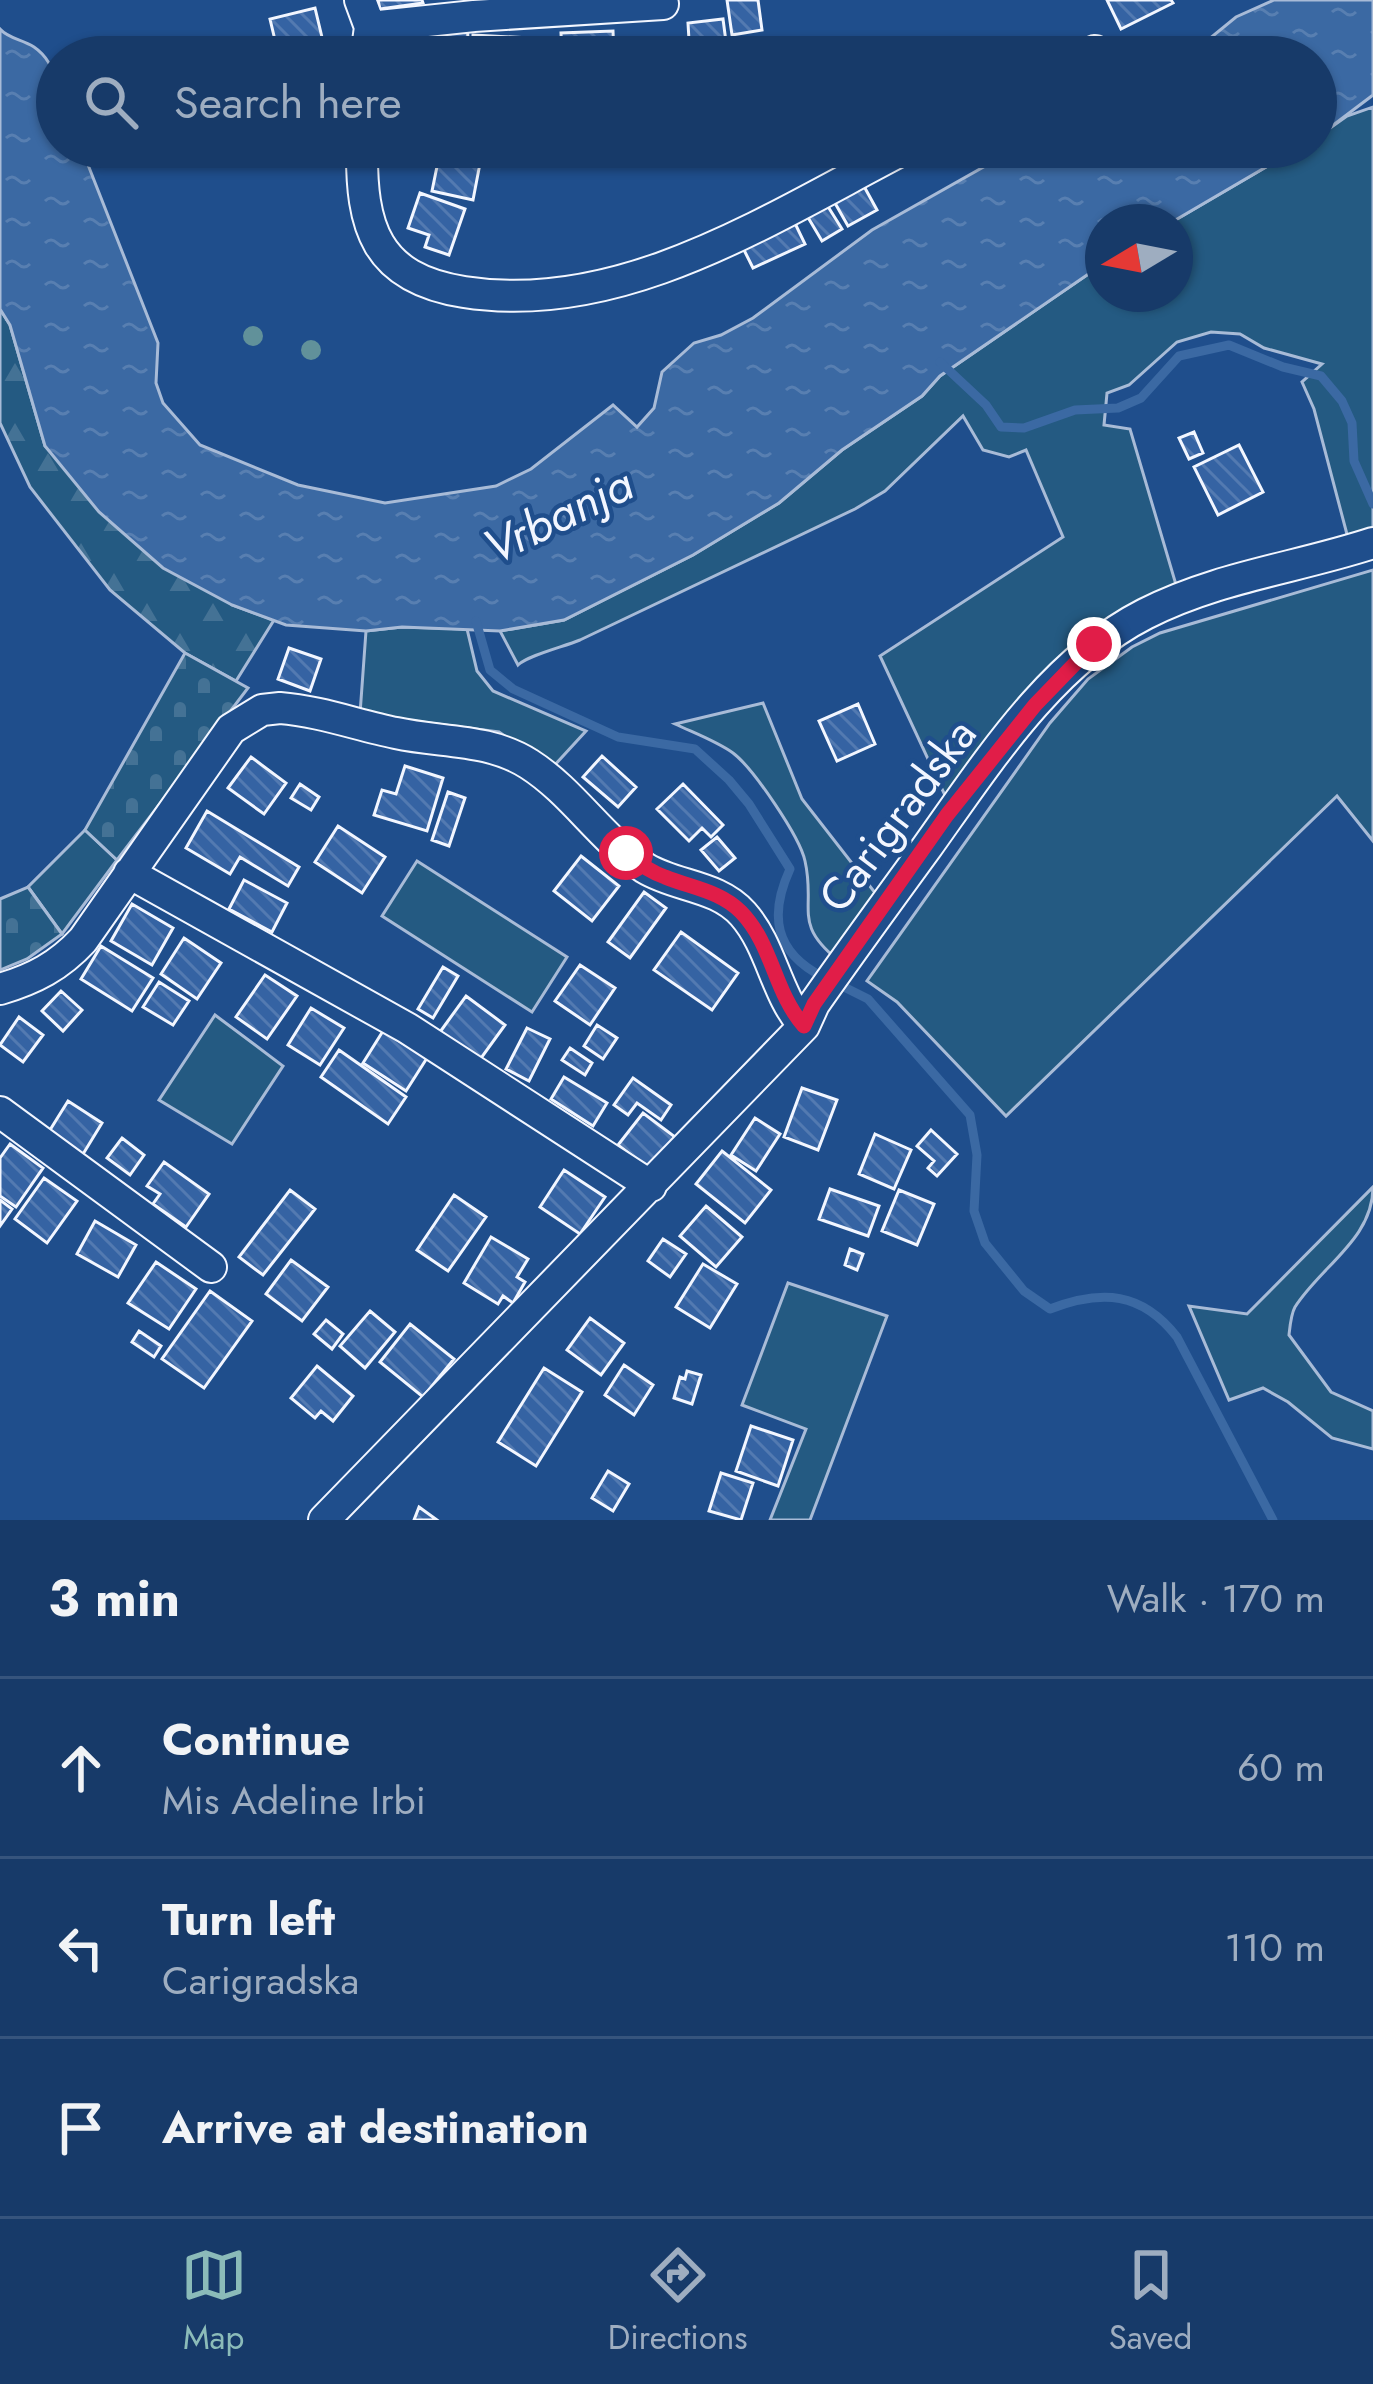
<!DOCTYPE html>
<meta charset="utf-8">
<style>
body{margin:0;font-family:Jost,sans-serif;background:#20416f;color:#f1f3f6}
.compass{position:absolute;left:1085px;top:204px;width:108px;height:108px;border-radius:50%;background:#173a69;box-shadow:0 3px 9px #0004;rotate:260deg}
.stop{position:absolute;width:36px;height:36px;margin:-27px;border:9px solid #e11d48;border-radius:50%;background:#fff}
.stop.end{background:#e11d48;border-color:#fff;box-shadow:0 3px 12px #0008}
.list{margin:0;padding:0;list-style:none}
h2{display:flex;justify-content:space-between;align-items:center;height:156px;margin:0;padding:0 48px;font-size:51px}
h2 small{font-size:39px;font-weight:400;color:#9eadc0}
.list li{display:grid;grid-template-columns:78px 1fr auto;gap:36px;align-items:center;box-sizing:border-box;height:180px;padding:0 48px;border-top:3px solid #36547d}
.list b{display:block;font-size:45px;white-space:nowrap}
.list p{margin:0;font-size:39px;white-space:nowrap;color:#9eadc0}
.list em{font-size:39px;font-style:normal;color:#9eadc0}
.icon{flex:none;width:66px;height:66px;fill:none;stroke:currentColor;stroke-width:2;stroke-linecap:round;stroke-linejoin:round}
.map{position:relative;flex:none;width:1373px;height:1520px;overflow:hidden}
.search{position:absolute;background:#173a69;box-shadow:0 3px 9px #0004;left:36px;right:36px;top:36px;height:132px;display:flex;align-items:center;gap:30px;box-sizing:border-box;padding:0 42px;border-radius:66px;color:#9eadc0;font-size:45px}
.sheet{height:696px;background:#173a69}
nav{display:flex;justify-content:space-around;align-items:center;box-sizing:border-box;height:168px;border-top:3px solid #36547d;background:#173a69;font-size:33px;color:#9eadc0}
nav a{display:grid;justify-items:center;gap:6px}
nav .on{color:#8bbbb9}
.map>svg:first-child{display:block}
.green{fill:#245a82;stroke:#a8bbd7;stroke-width:3}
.forest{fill:url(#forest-firs);stroke:#a8bbd7;stroke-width:3}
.cemetery{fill:url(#cemetery-stones);stroke:#a8bbd7;stroke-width:3}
.water{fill:url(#water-ripples);stroke:#a8bbd7;stroke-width:3}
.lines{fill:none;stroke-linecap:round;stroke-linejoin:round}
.stream{stroke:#3b69a3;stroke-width:9}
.building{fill:url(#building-back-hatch);stroke:#f2f6ff;stroke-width:3}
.minor-casing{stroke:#f2f6ff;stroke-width:34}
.minor{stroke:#1f4e8c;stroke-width:30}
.tree{fill:#61919a}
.route{stroke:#e11d48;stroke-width:15}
.labels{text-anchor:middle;stroke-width:9;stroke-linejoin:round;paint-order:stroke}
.street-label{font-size:45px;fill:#f2f6ff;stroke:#1f4e8c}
.water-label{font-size:48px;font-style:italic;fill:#f2f6ff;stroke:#1f4e8c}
</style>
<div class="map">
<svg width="1373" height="1520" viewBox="0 0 1373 1520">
<defs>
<pattern id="forest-firs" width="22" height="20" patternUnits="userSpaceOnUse" patternTransform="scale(3)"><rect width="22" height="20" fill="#245a82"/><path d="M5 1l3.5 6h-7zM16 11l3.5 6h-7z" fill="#447295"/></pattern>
<pattern id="cemetery-stones" width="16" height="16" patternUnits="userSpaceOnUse" patternTransform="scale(3)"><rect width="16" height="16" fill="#245a82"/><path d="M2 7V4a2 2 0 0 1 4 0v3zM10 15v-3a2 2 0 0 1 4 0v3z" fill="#447295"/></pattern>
<pattern id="water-ripples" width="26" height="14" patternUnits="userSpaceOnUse" patternTransform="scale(3)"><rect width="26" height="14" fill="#3b69a3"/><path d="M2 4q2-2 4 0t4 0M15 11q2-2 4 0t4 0" fill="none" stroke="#587fb1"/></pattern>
<pattern id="building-back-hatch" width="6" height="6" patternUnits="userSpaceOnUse" patternTransform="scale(3)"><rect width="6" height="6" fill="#3563a3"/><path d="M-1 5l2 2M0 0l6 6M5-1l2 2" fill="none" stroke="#537ab1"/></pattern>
</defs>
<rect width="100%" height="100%" fill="#1f4e8c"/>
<path class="green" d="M1373 107V534L1349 542 1314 409 1302 382 1322 364 1264 348 1240 334 1211 332 1177 342 1129 385 1107 393 1104 425 1130 429 1177 588 1140 612 949 804 880 656 1063 537 1026 450 1009 457 983 450 963 416 885 491 855 509 580 640C563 647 529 655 518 665L500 631 564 620 693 555 779 503 842 450 922 396 940 376 1103 264V294H1175V222H1172L1300 147H1316V138L1347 116Z
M1373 570V841L1337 796 1006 1116 897 1002 867 981 1050 723 1088 679 1132 647 1160 633Z
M402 627 467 629 477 671 493 691 586 731 552 768 499 732 360 714 366 631Z
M763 703 802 799 883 903 838 960C792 923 816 909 805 861 800 837 753 768 733 753 716 741 694 733 675 724Z
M85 830 117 860 62 934 28 887Z
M417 861 567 957 532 1012 382 916Z
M215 1015 283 1066 232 1144 159 1100Z
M1373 1187C1373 1239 1321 1266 1295 1307 1291 1314 1290 1326 1289 1335L1331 1392 1373 1411V1449L1332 1438 1288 1402 1263 1388 1229 1400 1189 1306 1247 1314Z
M788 1283 887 1316 810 1520H770L806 1429 742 1405Z"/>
<path class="forest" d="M0 309 10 325 45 446 232 605 274 620 236 681 185 653 110 590 30 487 0 423Z"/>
<path class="cemetery" d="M185 653 248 688 117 860 85 830Z
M28 887 62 934 27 959 0 970V899Z"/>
<path class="water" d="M1274 0H1373V95L1316 138V57H1187L1236 17Z
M0 29C9 39 22 39 34 47 66 69 57 113 57 147H81L158 343 156 383 163 403 200 445 298 485 385 503 496 486 531 469 613 405 637 427 654 408 662 372 694 343 721 335 753 318 872 230 1019 147H1300L1172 222H1103V264L940 376 922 396 842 450 779 503 693 555 564 620 500 631 402 627 366 631 286 625 232 605 163 568 99 512 45 446 10 325 0 309Z"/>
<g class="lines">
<path class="stream" d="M940 362 986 405 1001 427 1024 428 1075 410 1118 408 1141 398 1179 356 1229 345 1283 367 1321 376 1342 401 1352 423 1354 461 1373 504
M476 621 490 670 513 689 618 737 695 749 729 780 749 804 790 869C769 915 774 952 823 977
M838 984 868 999 970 1115 977 1155 974 1211 985 1243 1024 1291 1050 1309C1102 1289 1142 1292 1177 1337L1273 1520"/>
</g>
<path class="building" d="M378 0H422L423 3 380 9Z
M727 0H758L762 30 732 35Z
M1107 0H1171L1173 3 1121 29Z
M315 8 326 54 279 57 270 19Z
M723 19 728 57H677L675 41 689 40 688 23Z
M467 23 469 53 438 55 436 24Z
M613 31 614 57H562L561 33Z
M473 35 529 38 528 57H472Z
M441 147 482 153 473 200 432 191Z
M949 147H981L957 161Z
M860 179 877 210 848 226 831 196Z
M420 193 465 209 449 255 425 247 429 235 408 228Z
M822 197 842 229 822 241 803 209Z
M790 213 805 244 753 268 738 238Z
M1194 432 1203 453 1189 459 1179 438Z
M1239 445 1263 492 1218 515 1194 467Z
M289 648 321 659 310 691 278 679Z
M858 704 875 744 837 761 819 721Z
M602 756 636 787 618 807 583 777Z
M251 757 286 783 264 814 228 788Z
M405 766 443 778 427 831 374 815 382 790 396 794Z
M300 784 319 797 311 810 291 798Z
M683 784 723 825 711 837 702 828 689 841 657 809Z
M448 792 465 798 449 846 432 840Z
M207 811 299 867 288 886 240 857 230 874 186 848Z
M338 826 385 857 362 893 315 862Z
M717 837 735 858 719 871 701 850Z
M581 856 619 886 592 921 554 891Z
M244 880 287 903 272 932 229 909Z
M644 892 666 908 630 958 608 942Z
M132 904 173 928 152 965 111 941Z
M681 932 738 973 712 1010 654 970Z
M184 938 221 963 197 999 161 974Z
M101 946 153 978 132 1011 81 979Z
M580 965 615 988 590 1025 555 1001Z
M443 967 458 976 433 1018 418 1009Z
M265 975 297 996 267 1039 236 1017Z
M159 982 189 1001 173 1025 143 1007Z
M61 991 82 1010 63 1031 42 1011Z
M466 996 505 1025 479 1061 440 1032Z
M311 1008 344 1028 320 1065 288 1045Z
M19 1017 43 1035 23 1062 0 1045Z
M597 1025 617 1038 603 1059 584 1046Z
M527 1028 550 1039 529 1081 506 1069Z
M383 1031 427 1058 406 1091 363 1063Z
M570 1048 592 1063 585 1075 562 1060Z
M339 1050 406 1097 388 1124 321 1077Z
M564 1077 607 1103 593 1126 551 1099Z
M633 1078 671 1105 661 1120 637 1103 628 1115 614 1105Z
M802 1088 837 1100 818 1150 784 1137Z
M68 1101 102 1123 80 1159 45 1138Z
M643 1113 679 1140 654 1173 618 1145Z
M755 1118 780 1134 756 1171 731 1155Z
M931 1130 957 1154 937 1176 928 1168 934 1161 917 1146Z
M875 1134 911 1150 894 1189 859 1174Z
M122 1138 144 1155 130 1175 107 1158Z
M10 1144 43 1168 16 1207 0 1196V1158Z
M722 1151 771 1190 745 1223 696 1184Z
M164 1162 209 1194 186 1227 153 1204 160 1194 147 1186Z
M564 1170 605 1197 580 1234 540 1207Z
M44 1178 77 1201 47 1243 15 1219Z
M830 1189 879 1206 868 1236 819 1219Z
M290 1190 315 1209 263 1275 239 1257Z
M899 1190 934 1204 917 1245 882 1231Z
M454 1195 486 1217 448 1271 417 1250Z
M0 1200 12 1209 0 1226Z
M706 1206 742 1237 716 1267 680 1236Z
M95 1221 136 1245 118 1277 77 1254Z
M491 1237 528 1259 517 1277 525 1282 513 1303 503 1296 498 1304 464 1283Z
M663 1239 686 1254 670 1277 648 1261Z
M850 1249 863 1254 857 1270 845 1265Z
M291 1260 328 1287 302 1321 266 1294Z
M156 1262 196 1289 169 1329 128 1303Z
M703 1264 737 1284 710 1328 676 1307Z
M210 1291 252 1321 204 1388 162 1359Z
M370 1311 395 1332 365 1368 340 1346Z
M590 1318 624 1343 601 1375 567 1350Z
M326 1320 343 1334 332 1349 314 1334Z
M410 1324 454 1359 423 1397 380 1362Z
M139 1331 161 1346 154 1357 132 1342Z
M624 1365 653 1385 634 1415 605 1395Z
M317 1366 353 1396 333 1421 321 1411 315 1418 291 1398Z
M544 1368 582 1392 536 1466 498 1442Z
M687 1371 701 1375 692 1404 674 1398 680 1377 685 1379Z
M751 1426 793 1440 778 1486 736 1471Z
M608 1471 629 1484 613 1511 592 1498Z
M721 1473 753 1483 741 1520 709 1511Z
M419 1507 437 1520H414Z"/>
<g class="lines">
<defs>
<path id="minor" d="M360 0 370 27 366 57
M370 27 474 16 663 4
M1083 57 1095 51
M362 147C361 227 375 278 464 292 623 317 772 217 908 147
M129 873 407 1028 651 1186
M0 989C34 979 59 966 83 940L231 729 262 710 280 708C319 711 357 725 396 733 442 743 488 738 529 764 573 792 601 839 645 868 676 887 717 885 743 914 772 947 775 993 804 1026
M0 1112 211 1267
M324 1520 804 1026 814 1004C851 951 889 899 927 847 987 763 1051 662 1145 614 1217 577 1297 568 1373 543"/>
</defs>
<use href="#minor" class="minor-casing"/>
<use href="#minor" class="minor"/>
</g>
<g class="tree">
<circle cx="253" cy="336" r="10"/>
<circle cx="311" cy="350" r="10"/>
</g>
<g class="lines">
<path class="route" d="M626 853C638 863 650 872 665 877 692 888 720 891 741 912 773 945 774 992 804 1026L814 1004 947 815 1035 705 1094 644"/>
</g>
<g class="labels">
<g class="street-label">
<text transform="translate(897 815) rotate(-53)" y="16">Carigradska</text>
</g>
<g class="water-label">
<text transform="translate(558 515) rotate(-26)" y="17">Vrbanja</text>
</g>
</g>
</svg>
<svg class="compass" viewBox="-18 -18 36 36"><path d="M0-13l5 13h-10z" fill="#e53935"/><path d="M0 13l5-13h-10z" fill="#9eadc0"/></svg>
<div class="stop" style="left:626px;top:853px"></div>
<div class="stop end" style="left:1094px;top:644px"></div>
<div class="search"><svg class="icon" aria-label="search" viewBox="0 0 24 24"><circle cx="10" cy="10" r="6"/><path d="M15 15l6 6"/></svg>Search here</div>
</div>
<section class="sheet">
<h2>3 min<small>Walk · 170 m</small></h2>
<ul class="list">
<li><svg class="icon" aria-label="ahead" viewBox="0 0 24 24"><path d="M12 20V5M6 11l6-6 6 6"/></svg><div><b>Continue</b><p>Mis Adeline Irbi</p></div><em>60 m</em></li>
<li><svg class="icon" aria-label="left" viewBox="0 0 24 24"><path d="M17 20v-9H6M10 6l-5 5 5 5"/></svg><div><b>Turn left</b><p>Carigradska</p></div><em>110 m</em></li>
<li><svg class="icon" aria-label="arrive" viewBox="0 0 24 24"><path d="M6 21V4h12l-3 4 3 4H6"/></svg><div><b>Arrive at destination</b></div></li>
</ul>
</section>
<nav>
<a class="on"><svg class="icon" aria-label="map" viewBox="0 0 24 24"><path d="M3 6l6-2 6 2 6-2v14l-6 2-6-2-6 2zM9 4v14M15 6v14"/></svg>Map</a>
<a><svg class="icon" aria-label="directions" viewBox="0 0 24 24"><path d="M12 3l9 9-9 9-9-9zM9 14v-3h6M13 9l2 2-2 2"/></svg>Directions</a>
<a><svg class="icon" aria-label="saved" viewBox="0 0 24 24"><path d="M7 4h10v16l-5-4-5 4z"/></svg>Saved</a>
</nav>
